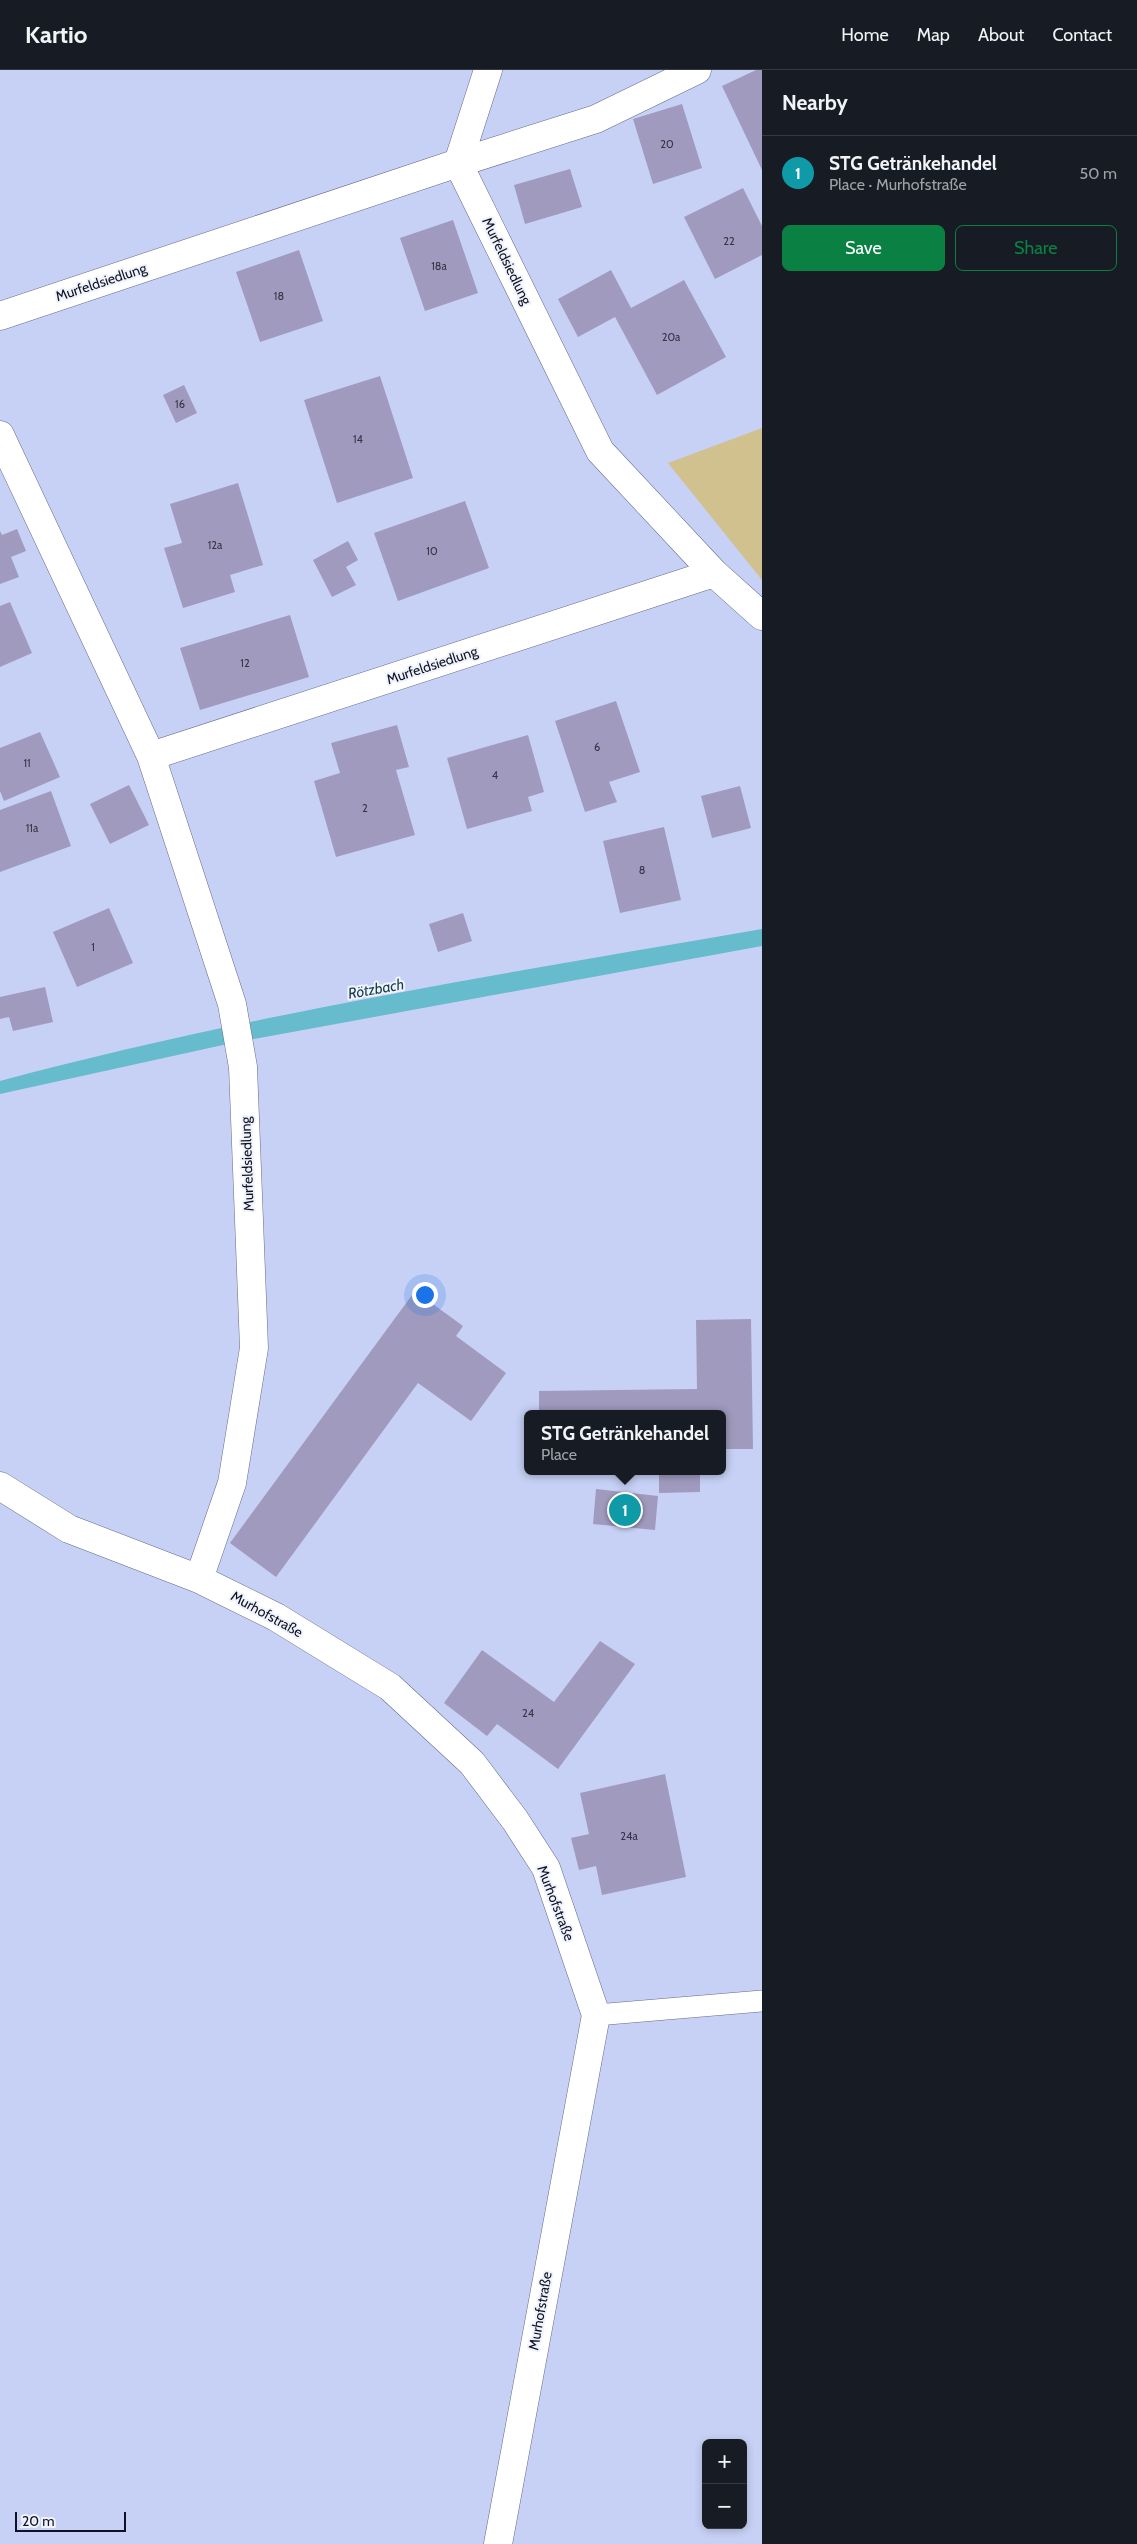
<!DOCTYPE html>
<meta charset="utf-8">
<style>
body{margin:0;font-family:Cabin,sans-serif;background:#20242c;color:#f1f3f6}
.controls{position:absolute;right:15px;bottom:15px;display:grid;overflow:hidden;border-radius:8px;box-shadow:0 2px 8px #0003}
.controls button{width:45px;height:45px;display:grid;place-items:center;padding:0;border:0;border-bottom:1px solid #363941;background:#171b24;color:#f1f3f6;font:25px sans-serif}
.scale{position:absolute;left:15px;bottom:12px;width:111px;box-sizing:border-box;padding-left:5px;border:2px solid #10131f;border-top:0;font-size:14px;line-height:18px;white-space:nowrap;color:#10131f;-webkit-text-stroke:4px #eff3fe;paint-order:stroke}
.you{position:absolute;left:424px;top:1224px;width:18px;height:18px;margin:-12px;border:4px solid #fff;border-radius:50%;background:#1a73e8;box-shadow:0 0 0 8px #1a73e833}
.badge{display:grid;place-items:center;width:32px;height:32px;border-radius:50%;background:#0b8043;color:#fff;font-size:16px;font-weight:700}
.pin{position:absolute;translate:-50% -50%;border:2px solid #fff;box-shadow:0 1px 5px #0006}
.popup{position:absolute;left:524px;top:1340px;width:202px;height:65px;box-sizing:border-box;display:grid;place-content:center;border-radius:8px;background:#171b24;filter:drop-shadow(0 1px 4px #0005);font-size:16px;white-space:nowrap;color:#9ea1a6}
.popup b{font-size:19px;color:#f1f3f6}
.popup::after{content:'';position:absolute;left:50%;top:100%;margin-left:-10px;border:10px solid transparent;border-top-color:#171b24}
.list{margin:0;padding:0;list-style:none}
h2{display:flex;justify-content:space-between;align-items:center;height:65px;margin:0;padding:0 20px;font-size:21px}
h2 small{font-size:16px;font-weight:400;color:#9ea1a6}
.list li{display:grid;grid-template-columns:32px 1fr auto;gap:15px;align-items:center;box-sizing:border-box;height:75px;padding:0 20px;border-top:1px solid #363941}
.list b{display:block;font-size:19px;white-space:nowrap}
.list p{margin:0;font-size:16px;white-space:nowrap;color:#9ea1a6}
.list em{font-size:16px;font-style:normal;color:#9ea1a6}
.actions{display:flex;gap:10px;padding:15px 20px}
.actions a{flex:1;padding:11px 0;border:1px solid #0b8043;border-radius:8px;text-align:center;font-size:18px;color:#0b8043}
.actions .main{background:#0b8043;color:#fff}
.map{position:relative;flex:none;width:762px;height:2474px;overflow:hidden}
header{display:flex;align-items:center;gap:30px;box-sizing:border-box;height:70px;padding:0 25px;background:#171b24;border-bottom:1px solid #363941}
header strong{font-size:24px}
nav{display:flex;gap:28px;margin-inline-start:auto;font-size:18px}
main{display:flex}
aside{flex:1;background:#171b24}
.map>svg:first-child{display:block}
.green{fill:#d0c18f}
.water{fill:#66bbcd}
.building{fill:#a09abe}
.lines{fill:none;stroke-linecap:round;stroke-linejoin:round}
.service-casing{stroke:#636b8c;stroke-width:22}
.minor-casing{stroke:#636b8c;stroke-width:29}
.service{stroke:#fff;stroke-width:21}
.minor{stroke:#fff;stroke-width:28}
.labels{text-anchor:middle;stroke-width:4;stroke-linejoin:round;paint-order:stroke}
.number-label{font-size:11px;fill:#343547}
.street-label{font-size:14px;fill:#10131f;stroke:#eff3fe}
.water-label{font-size:15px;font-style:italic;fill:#143c44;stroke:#eff3fe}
</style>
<header>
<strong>Kartio</strong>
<nav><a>Home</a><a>Map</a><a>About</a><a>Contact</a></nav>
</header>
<main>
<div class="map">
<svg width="762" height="2474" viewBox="0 0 762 2474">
<rect width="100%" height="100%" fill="#c7d1f5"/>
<path class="green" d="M762 358V510L668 393Z"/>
<path class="water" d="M762 859V876L232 973 0 1024V1011C250 944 507 903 762 859Z"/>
<path class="building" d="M756 0H762V100L722 16Z
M682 34 702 98 653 114 633 49Z
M570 99 582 137 525 154 514 115Z
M743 118 762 156V185L715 209 684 147Z
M453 150 478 223 425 241 400 168Z
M299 180 323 251 260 272 236 202Z
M611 200 631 238 684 210 726 287 657 325 615 247 578 267 558 229Z
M380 306 413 408 337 433 304 330Z
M184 315 197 343 176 353 163 325Z
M238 413 263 495 230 505 235 522 183 538 164 478 182 473 170 434Z
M465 431 489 498 398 531 374 463Z
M17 459 26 481 11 487 19 507 0 514V461L2 465Z
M348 471 358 490 346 497 356 515 332 527 313 490Z
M10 532 32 583 0 597V536Z
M290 545 309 607 200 640 180 578Z
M616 631 640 702 609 712 617 732 585 742 555 651Z
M397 655 409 697 396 700 415 765 336 787 314 711 340 703 331 673Z
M40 662 60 707 4 731 0 721V678Z
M528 665 544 722 528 727 532 741 467 759 447 688Z
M129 715 149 755 110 774 90 734Z
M740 716 751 758 712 768 701 726Z
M51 721 71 776 0 802V740Z
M664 757 681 830 620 843 603 771Z
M109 838 133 893 77 917 53 862Z
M463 843 472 871 438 882 429 854Z
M45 917 53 952 13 961 9 947 0 949V927Z
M415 1221 463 1256 456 1266 506 1303 471 1351 418 1313 276 1507 230 1473Z
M751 1249 753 1379H722V1344H539V1321L697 1319 696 1250Z
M659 1401H700V1422L659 1423Z
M596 1419 658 1426 655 1460 593 1454Z
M600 1571 635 1594 558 1699 497 1654 487 1666 444 1633 482 1580 554 1632Z
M665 1704 686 1807 602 1825 596 1796 579 1800 571 1768 589 1764 580 1723Z"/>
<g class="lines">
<defs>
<path id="service" d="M596 1945 762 1931"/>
<path id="minor" d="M458 93 596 49 697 0
M458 93 488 0
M0 246 458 93 600 381 714 503 762 546
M0 365 151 686 232 934 243 997 254 1278 232 1413 199 1509
M151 686 714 503
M0 1416 69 1459 199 1509 276 1547 390 1617 472 1693 515 1750 546 1798 596 1945 498 2474"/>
</defs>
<use href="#service" class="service-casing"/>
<use href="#minor" class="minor-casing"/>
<use href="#service" class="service"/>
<use href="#minor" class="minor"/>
</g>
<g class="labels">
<g class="number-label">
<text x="667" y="78">20</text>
<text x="729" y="175">22</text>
<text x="439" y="200">18a</text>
<text x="279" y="230">18</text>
<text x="671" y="271">20a</text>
<text x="180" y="338">16</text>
<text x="358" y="373">14</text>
<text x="215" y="479">12a</text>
<text x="432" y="485">10</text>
<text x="245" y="597">12</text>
<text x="597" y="681">6</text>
<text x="27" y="697">11</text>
<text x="495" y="709">4</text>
<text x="365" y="742">2</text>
<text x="32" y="762">11a</text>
<text x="642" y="804">8</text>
<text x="93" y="881">1</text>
<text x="528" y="1647">24</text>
<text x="629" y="1770">24a</text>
</g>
<g class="street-label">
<text transform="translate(507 191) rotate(64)" y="5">Murfeldsiedlung</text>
<text transform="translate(101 212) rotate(-18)" y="5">Murfeldsiedlung</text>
<text transform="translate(432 595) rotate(-18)" y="5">Murfeldsiedlung</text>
<text transform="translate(247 1094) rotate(-92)" y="5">Murfeldsiedlung</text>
<text transform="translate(267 1544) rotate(29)" y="5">Murhofstraße</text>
<text transform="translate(556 1833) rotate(69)" y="5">Murhofstraße</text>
<text transform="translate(540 2241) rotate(-80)" y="5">Murhofstraße</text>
</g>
<g class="water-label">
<text transform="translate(376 919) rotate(-10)" y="5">Rötzbach</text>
</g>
</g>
</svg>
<div class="controls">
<button>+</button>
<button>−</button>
</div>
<div class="scale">20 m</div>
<div class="you"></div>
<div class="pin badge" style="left:625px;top:1440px;background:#0f9aa8">1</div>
<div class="popup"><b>STG Getränkehandel</b>Place</div>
</div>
<aside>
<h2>Nearby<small></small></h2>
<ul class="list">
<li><span class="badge" style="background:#0f9aa8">1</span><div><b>STG Getränkehandel</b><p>Place · Murhofstraße</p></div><em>50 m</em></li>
</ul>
<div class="actions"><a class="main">Save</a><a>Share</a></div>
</aside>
</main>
